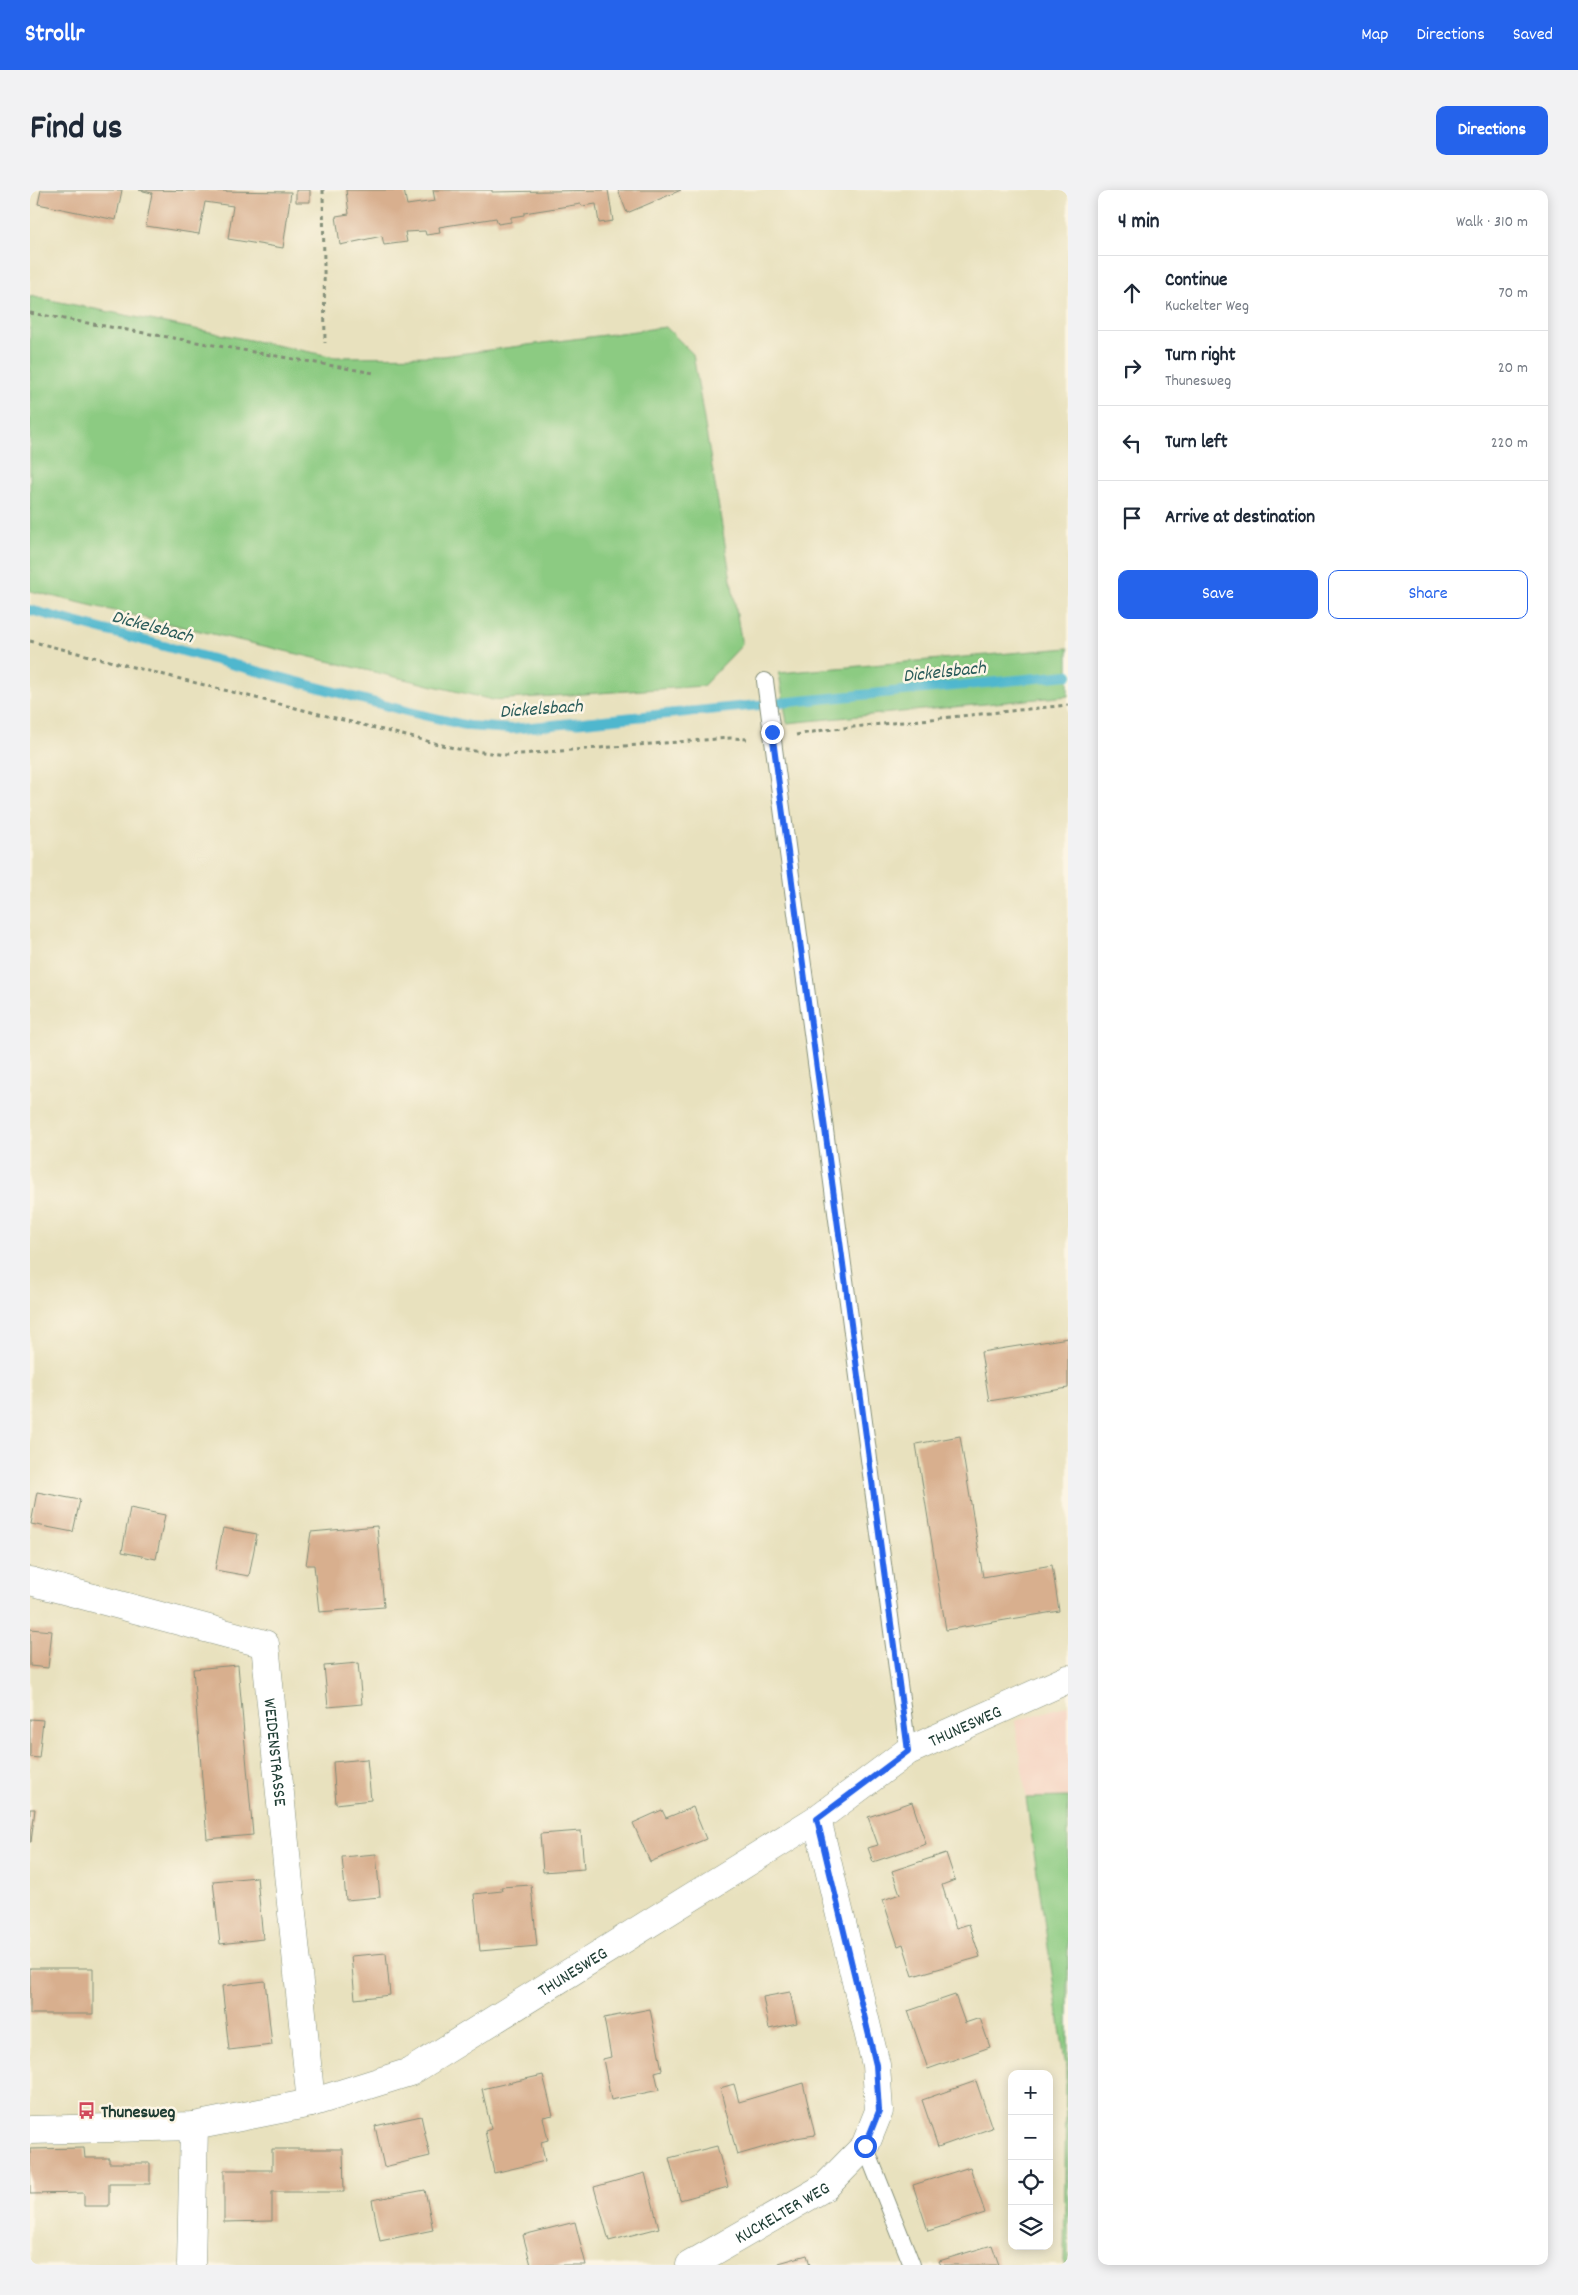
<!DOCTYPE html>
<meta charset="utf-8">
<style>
body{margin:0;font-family:Dekko,sans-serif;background:#f2f2f3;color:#1f2937}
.controls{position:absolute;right:15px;bottom:15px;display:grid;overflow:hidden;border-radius:10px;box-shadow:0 2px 12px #0003}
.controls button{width:45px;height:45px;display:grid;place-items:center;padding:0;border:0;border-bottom:1px solid #e0e1e3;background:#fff;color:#1f2937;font:25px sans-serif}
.stop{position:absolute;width:15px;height:15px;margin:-11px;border:4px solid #2563eb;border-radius:50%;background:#fff}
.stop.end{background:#2563eb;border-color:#fff;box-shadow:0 1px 5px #0008}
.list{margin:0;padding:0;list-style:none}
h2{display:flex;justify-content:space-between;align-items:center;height:65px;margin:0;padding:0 20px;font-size:21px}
h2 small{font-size:16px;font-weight:400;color:#747a83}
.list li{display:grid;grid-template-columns:32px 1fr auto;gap:15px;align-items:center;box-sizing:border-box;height:75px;padding:0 20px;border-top:1px solid #e0e1e3}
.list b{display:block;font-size:19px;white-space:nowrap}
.list p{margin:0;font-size:16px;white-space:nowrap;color:#747a83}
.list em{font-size:16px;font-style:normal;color:#747a83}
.actions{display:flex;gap:10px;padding:15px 20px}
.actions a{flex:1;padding:11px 0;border:1px solid #2563eb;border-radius:10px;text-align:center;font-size:18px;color:#2563eb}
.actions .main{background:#2563eb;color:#fff}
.icon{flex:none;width:28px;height:28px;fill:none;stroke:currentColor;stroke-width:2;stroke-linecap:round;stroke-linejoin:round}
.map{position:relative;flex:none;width:1038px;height:2075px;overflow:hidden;border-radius:10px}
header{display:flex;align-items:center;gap:30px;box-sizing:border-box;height:70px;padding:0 25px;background:#2563eb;color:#fff}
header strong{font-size:24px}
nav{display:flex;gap:28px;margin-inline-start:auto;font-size:18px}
.intro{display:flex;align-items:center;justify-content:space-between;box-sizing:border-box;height:120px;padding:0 30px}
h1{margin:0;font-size:35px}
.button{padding:12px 22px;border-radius:10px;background:#2563eb;color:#fff;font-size:18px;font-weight:700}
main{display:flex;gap:30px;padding:0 30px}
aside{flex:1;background:#fff;border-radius:10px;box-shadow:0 2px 12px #0003}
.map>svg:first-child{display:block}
.built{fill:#f5d3c1}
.green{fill:#8ccb82;stroke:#56845b}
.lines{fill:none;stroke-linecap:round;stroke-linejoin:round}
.stream{stroke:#50b7ce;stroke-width:10}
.building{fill:#d8af8e}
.lane-casing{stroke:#848f79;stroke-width:18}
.street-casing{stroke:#848f79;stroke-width:29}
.path{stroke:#848f79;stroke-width:3;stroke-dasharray:4 4;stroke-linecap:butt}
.lane{stroke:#fff;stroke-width:16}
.street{stroke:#fff;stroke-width:28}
.route{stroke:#2563eb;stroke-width:6}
.labels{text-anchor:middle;stroke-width:5;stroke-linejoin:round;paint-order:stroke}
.street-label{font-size:18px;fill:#1f3d34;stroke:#fcf5e5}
.poi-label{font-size:18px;font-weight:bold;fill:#1f3d34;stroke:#fcf5e5;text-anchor:start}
.water-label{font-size:19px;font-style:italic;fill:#2b5c5a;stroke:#fcf5e5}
</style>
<header>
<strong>Strollr</strong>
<nav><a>Map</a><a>Directions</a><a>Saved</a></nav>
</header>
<div class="intro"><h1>Find us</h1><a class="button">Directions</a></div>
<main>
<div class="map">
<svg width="1038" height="2075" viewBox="0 0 1038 2075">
<rect width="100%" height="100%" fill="#fcf5e5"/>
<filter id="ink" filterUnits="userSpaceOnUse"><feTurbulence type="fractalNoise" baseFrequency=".02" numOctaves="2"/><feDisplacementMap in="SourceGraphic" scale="10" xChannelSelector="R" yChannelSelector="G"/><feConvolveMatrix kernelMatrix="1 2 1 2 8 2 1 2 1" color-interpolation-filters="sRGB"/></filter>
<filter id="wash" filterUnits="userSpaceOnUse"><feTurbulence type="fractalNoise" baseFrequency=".0096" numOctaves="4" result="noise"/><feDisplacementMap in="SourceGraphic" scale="20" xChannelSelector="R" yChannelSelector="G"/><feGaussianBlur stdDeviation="1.12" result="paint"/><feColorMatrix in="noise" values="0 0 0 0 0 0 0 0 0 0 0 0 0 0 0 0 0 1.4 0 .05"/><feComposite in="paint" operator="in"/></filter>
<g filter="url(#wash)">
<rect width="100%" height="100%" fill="#e8e1be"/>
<path class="built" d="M1038 1515V2075H1034L1036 1878 985 1531Z"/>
<path class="green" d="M0 106 305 167 413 166 636 137 663 164 712 455 673 496 463 510 0 401Z
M1038 458V506L757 533 749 483Z
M1038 1607V2075H1034L1036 1878 996 1608Z"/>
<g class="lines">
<path class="stream" d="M0 420 376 521 439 536 481 539 1038 485"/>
</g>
<g id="blocks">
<path class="building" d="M11 0H92L86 30 8 14Z
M109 0 261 2 253 58 198 49 203 16 175 12 169 44 116 36 122 3Z
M266 0H280V12H266Z
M316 0H374L377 15 405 11 403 0H462V2L578 0 583 31 569 33 566 14 552 16 551 14 494 23V25L481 27V32L468 34 466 28 409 37 410 43 396 45 395 41 375 42 377 52 354 55 352 46 310 55 306 26 319 24Z
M588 0H651L597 23Z
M1038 1148V1198L959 1211 951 1162Z
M930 1246 953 1387 1022 1375 1029 1421 916 1440 886 1254Z
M7 1302 50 1310 43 1342 1 1334Z
M100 1318 135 1325 126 1369 92 1362Z
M347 1336 354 1417 289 1422 284 1375H276L281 1342Z
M193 1338 227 1344 219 1386 185 1380Z
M0 1439 22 1441 18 1478 0 1476Z
M328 1473 332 1514 298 1517 294 1476Z
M208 1475 223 1645 177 1649 163 1479Z
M0 1529 13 1530 9 1568 0 1567Z
M337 1569 341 1610 306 1614 303 1572Z
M882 1612 896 1654 843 1672 838 1658 848 1655 838 1627Z
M663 1617 676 1649 620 1672 603 1633 632 1620 636 1628Z
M0 1619H5L1 1652H0Z
M551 1641 554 1679 513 1682 510 1644Z
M916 1663 925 1690 912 1695 925 1736 926 1738 939 1734 950 1767 883 1786 873 1754 868 1756 853 1710 870 1704 862 1681Z
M346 1664 350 1707 316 1710 312 1667Z
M227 1687 233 1749 190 1754 183 1691Z
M501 1695 507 1756 450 1761 444 1704 472 1701 471 1697Z
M356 1763 360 1805 325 1809 321 1766Z
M0 1778H63V1824H0Z
M235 1791 242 1855 199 1860 192 1796Z
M760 1802 767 1833 739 1839 733 1807Z
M925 1805 935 1833 950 1828 960 1857 898 1879 878 1821Z
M620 1819 632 1880 625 1882 629 1900 581 1910 573 1869 581 1867 574 1828Z
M513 1885 523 1925 513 1927 518 1950 511 1952 515 1971 464 1983 455 1941 461 1939 452 1899Z
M946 1891 962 1938 908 1957 892 1910Z
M773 1893 785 1945 766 1948 707 1965 690 1898 704 1894 709 1912Z
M391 1926 400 1966 354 1977 345 1936Z
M687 1956 698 1997 650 2010 639 1968Z
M54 1958 55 1968H79V1973H120V1994H79V2016H54V2003L0 2004V1959Z
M242 1959H313L314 2002H242V2031L194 2032V1980H242Z
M940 1977 955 2023 898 2041 883 1995Z
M615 1983 629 2038 579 2051 564 1997Z
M395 2000 403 2040 350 2051 342 2010Z
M545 2032 556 2075H501L493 2045Z
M962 2055 969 2075H911L909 2071Z
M777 2065 780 2075H749V2073Z"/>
</g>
</g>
<g filter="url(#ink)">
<use href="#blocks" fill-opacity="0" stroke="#848f79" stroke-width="1"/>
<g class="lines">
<defs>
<path id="lane" d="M735 491 878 1561
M835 1956 882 2075"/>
<g id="street">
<path id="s1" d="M0 1391 235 1454 281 1913"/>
<path id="s2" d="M0 1940 164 1936 281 1913 380 1882 787 1629 878 1561 1038 1489"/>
<path d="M161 2075 164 1936"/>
<path id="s3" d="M660 2075 795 1997 835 1956 849 1921 846 1875 787 1629"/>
</g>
</defs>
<use href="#lane" class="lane-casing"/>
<use href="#street" class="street-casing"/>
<path class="path" d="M293 0 295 153
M0 123 344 183
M0 451 428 559 477 565 700 548 717 549
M766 545 794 540 1038 515"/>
<use href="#lane" class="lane"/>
<use href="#street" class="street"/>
</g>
</g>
<g class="lines" filter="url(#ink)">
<path class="route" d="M742 542 878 1561 787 1629 846 1875 849 1921 835 1956"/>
</g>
<defs>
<symbol id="bus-bare" viewBox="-9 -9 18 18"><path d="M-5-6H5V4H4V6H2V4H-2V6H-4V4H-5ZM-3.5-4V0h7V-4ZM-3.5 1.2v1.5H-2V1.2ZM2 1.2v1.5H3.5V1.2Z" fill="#d1495b" stroke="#fcf5e5" stroke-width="2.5" paint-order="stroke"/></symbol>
</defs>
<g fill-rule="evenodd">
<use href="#bus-bare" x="44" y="1908" width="25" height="25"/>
</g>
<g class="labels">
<g class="street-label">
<text dy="6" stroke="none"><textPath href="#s2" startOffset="1042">THUNESWEG</textPath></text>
<text dy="6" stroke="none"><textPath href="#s1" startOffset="352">WEIDENSTRASSE</textPath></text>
<text dy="6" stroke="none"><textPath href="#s2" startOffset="578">THUNESWEG</textPath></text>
<text dy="6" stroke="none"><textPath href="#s3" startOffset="106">KUCKELTER WEG</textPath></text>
</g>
<g class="poi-label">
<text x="71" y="1927">Thunesweg</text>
</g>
<g class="water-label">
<text transform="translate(123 435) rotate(15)" y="7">Dickelsbach</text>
<text transform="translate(914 480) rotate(-6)" y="7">Dickelsbach</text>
<text transform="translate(511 517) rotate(-4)" y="7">Dickelsbach</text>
</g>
</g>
</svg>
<div class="controls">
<button>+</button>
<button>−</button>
<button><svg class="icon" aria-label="locate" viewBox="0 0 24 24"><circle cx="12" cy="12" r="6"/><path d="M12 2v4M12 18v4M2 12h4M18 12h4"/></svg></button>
<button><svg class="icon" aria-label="layers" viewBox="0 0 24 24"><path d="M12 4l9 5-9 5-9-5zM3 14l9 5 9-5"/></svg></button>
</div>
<div class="stop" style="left:835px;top:1956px"></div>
<div class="stop end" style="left:742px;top:542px"></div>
</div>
<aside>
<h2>4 min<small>Walk · 310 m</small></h2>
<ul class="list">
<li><svg class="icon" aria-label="ahead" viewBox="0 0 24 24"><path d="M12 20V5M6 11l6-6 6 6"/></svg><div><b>Continue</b><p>Kuckelter Weg</p></div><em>70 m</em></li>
<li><svg class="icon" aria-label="right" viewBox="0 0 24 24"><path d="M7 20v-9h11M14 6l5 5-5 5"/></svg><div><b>Turn right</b><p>Thunesweg</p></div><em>20 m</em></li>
<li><svg class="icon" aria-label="left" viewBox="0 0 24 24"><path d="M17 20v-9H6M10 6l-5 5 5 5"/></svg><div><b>Turn left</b></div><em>220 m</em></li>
<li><svg class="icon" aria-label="arrive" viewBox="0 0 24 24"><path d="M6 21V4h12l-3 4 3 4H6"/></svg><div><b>Arrive at destination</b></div></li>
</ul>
<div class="actions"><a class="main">Save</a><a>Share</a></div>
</aside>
</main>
